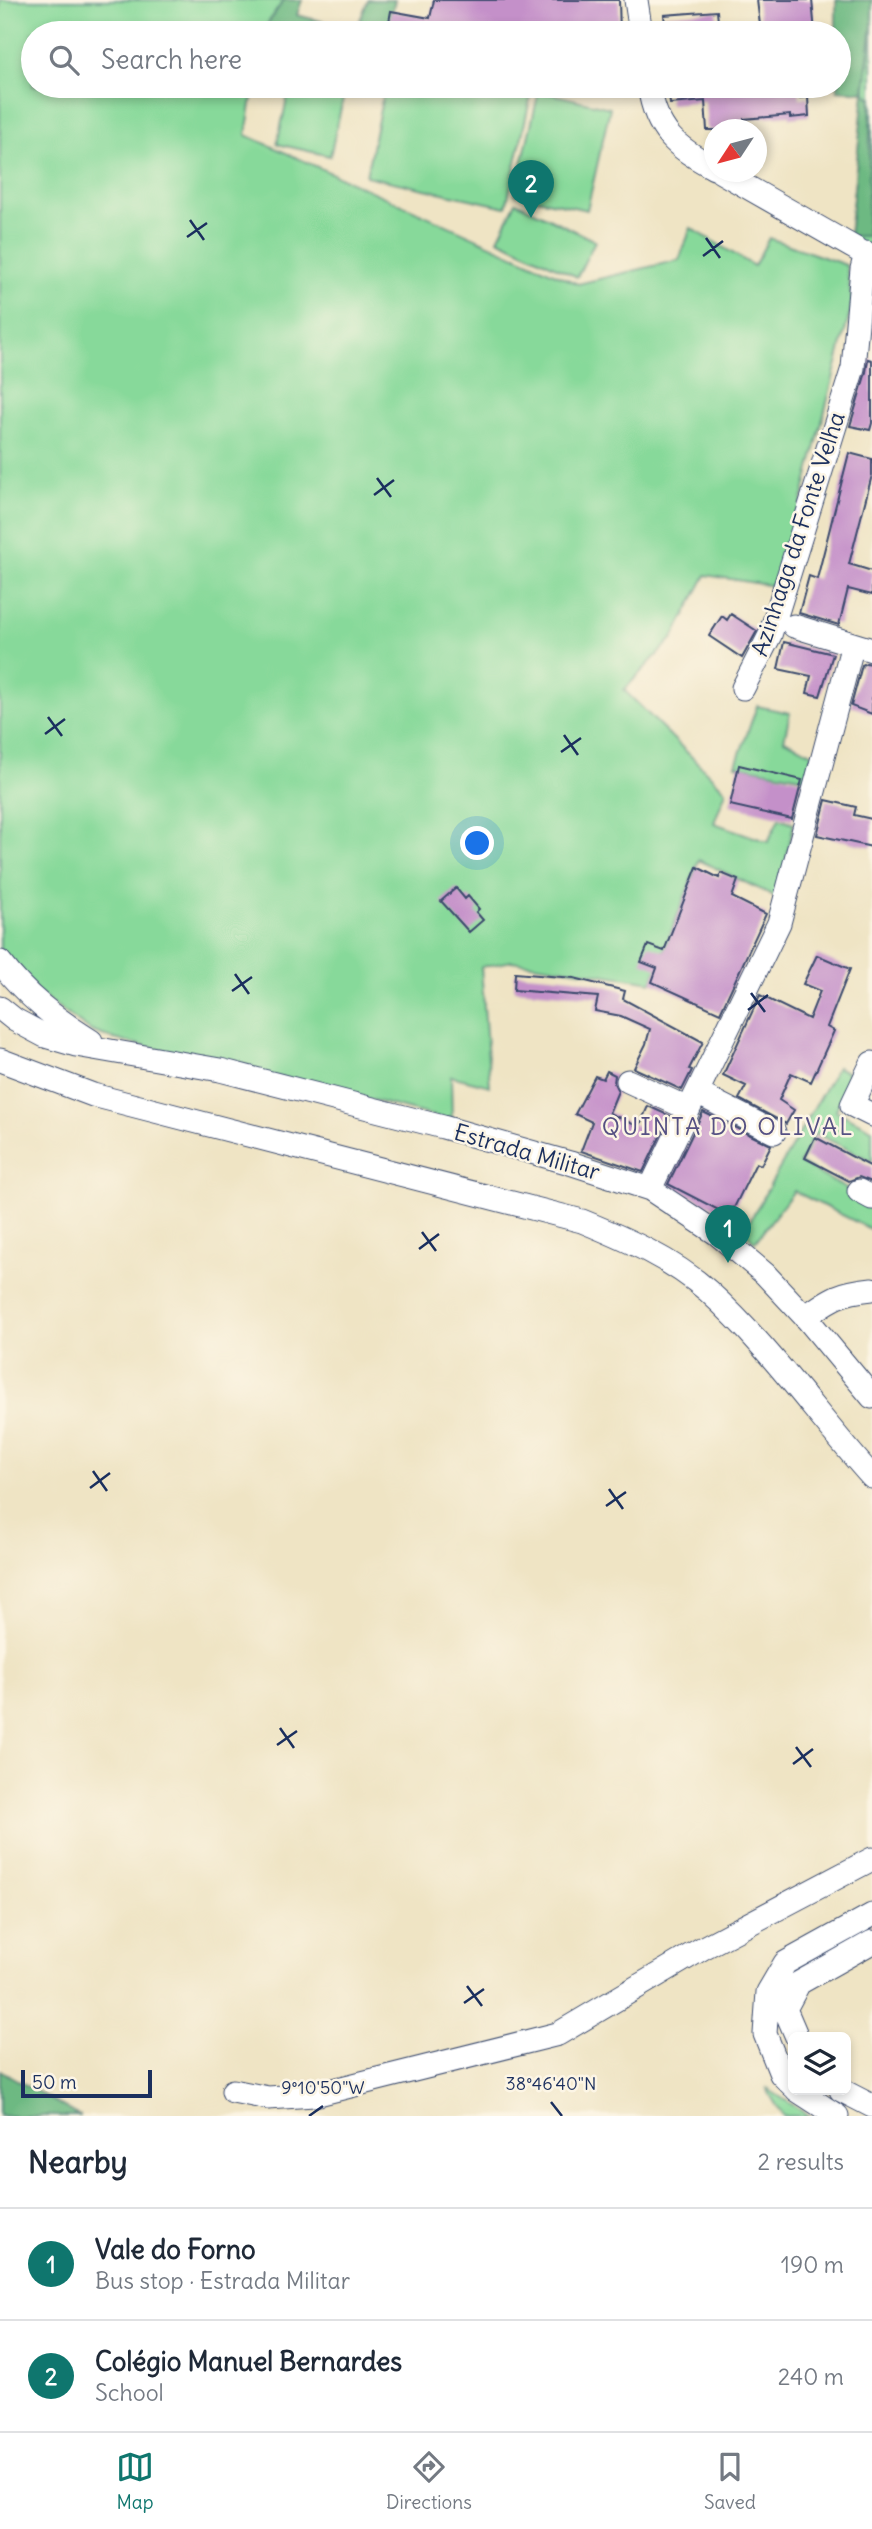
<!DOCTYPE html>
<meta charset="utf-8">
<style>
body{margin:0;font-family:Delius,sans-serif;background:#f2f2f3;color:#1f2937}
.controls{position:absolute;right:21px;bottom:21px;display:grid;overflow:hidden;border-radius:10px;box-shadow:0 4px 10px #0003}
.controls button{width:63px;height:63px;display:grid;place-items:center;padding:0;border:0;border-bottom:2px solid #e0e1e3;background:#fff;color:#1f2937;font:35px sans-serif}
.compass{position:absolute;left:704px;top:119px;width:63px;height:63px;border-radius:50%;background:#fff;box-shadow:0 4px 10px #0003;rotate:234deg}
.scale{position:absolute;left:21px;bottom:18px;width:131px;box-sizing:border-box;padding-left:7px;border:4px solid #1b2f5e;border-top:0;font-size:19px;line-height:24px;white-space:nowrap;color:#1b2f5e;-webkit-text-stroke:5px #fcf5e5;paint-order:stroke}
.you{position:absolute;left:478px;top:844px;width:24px;height:24px;margin:-18px;border:5px solid #fff;border-radius:50%;background:#1a73e8;box-shadow:0 0 0 10px #1a73e833}
.badge{display:grid;place-items:center;width:46px;height:46px;border-radius:50%;background:#0f766e;color:#fff;font-size:23px;font-weight:700}
.pin{position:absolute;translate:-50% -58px;filter:drop-shadow(0 2px 4px #0008)}
.pin::after{content:'';position:absolute;top:37px;width:24px;height:21px;background:inherit;clip-path:polygon(0 0,100% 0,50% 100%)}
.list{margin:0;padding:0;list-style:none}
h2{display:flex;justify-content:space-between;align-items:center;height:91px;margin:0;padding:0 28px;font-size:30px}
h2 small{font-size:23px;font-weight:400;color:#747a83}
.list li{display:grid;grid-template-columns:46px 1fr auto;gap:21px;align-items:center;box-sizing:border-box;height:112px;padding:0 28px;border-top:2px solid #e0e1e3}
.list b{display:block;font-size:26px;white-space:nowrap}
.list p{margin:0;font-size:23px;white-space:nowrap;color:#747a83}
.list em{font-size:23px;font-style:normal;color:#747a83}
.icon{flex:none;width:38px;height:38px;fill:none;stroke:currentColor;stroke-width:2;stroke-linecap:round;stroke-linejoin:round}
.map{position:relative;flex:none;width:872px;height:2116px;overflow:hidden}
.search{position:absolute;background:#fff;box-shadow:0 4px 10px #0003;left:21px;right:21px;top:21px;height:77px;display:flex;align-items:center;gap:18px;box-sizing:border-box;padding:0 24px;border-radius:38px;color:#747a83;font-size:26px}
.sheet{height:315px;background:#fff}
nav{display:flex;justify-content:space-around;align-items:center;box-sizing:border-box;height:98px;border-top:2px solid #e0e1e3;background:#fff;font-size:19px;color:#747a83}
nav a{display:grid;justify-items:center;gap:4px}
nav .on{color:#0f766e}
.map>svg:first-child{display:block}
.green{fill:#87d99a;stroke:#51847c;stroke-width:2}
.forest{fill:#6db982;stroke:#447470;stroke-width:2}
.building{fill:#c490c9}
.lines{fill:none;stroke-linecap:round;stroke-linejoin:round}
.minor-casing{stroke:#3b4a6d;stroke-width:25}
.minor{stroke:#fff;stroke-width:23}
.ticks{fill:none;stroke:#1b2f5e;stroke-width:2.5}
.labels{text-anchor:middle;stroke-width:5;stroke-linejoin:round;paint-order:stroke}
.street-label{font-size:23px;fill:#1b2f5e;stroke:#fcf5e5}
.neighbourhood-label{font-size:24px;letter-spacing:2px;fill:#565183;stroke:#fcf5e5}
.ticks-label{font-size:18px;text-anchor:middle;fill:#1b2f5e;stroke:#fcf5e5;stroke-width:5;stroke-linejoin:round;paint-order:stroke}
</style>
<div class="map">
<svg width="872" height="2116" viewBox="0 0 872 2116">
<rect width="100%" height="100%" fill="#fcf5e5"/>
<filter id="ink" filterUnits="userSpaceOnUse"><feTurbulence type="fractalNoise" baseFrequency=".0143" numOctaves="2"/><feDisplacementMap in="SourceGraphic" scale="14" xChannelSelector="R" yChannelSelector="G"/><feConvolveMatrix kernelMatrix="1 2 1 2 8 2 1 2 1" color-interpolation-filters="sRGB"/></filter>
<filter id="wash" filterUnits="userSpaceOnUse"><feTurbulence type="fractalNoise" baseFrequency=".00686" numOctaves="4" result="noise"/><feDisplacementMap in="SourceGraphic" scale="28" xChannelSelector="R" yChannelSelector="G"/><feGaussianBlur stdDeviation="1.57" result="paint"/><feColorMatrix in="noise" values="0 0 0 0 0 0 0 0 0 0 0 0 0 0 0 0 0 1.4 0 .05"/><feComposite in="paint" operator="in"/></filter>
<g filter="url(#wash)">
<rect width="100%" height="100%" fill="#efe4c4"/>
<path class="green" d="M0 0H284L262 33H33V86H254L246 135 578 284 679 260 691 228 754 266 769 238 846 265 852 301 850 312 780 587 706 575 673 638 624 690 726 791 714 823 768 842 779 818 794 823 778 898 699 860 652 982 512 961 481 967 490 1086 451 1076 452 1121 357 1096 114 1039 91 1031 24 983 0 951Z
M872 25V250L849 236Z
M290 86H346L330 156 277 144Z
M385 86H533L506 207 366 176Z
M539 91 610 108 587 210 515 194Z
M516 202 595 241 577 277 498 239Z
M757 706 790 713 784 740 812 753 806 778 736 765Z
M837 1067 849 1073 836 1111 872 1129V1161L815 1133 800 1163 872 1203V1230L794 1191 755 1242 744 1231Z
M766 2088 810 2116H783Z"/>
<path class="forest" d="M284 0H302L297 15 356 30 368 0H395L387 33H289L263 30Z
M836 0H872V25L864 91 871 98 867 236H849L864 92 837 90V86H839V33H836Z
M0 2070 78 2115 81 2116H0Z"/>
<g id="blocks">
<path class="building" d="M434 0H619L620 33H480L460 30V33H387L391 11 430 18Z
M757 0H812L815 33H761Z
M717 11 719 33H666L664 15Z
M668 86H799L800 98 808 97 809 116 790 118V115L744 119 745 130H707L705 101 670 104Z
M868 359 872 360V423L870 430 850 426 866 372Z
M849 453 872 459V475L849 564 872 571V595L848 589 839 625 799 613 809 576 817 579Z
M731 614 757 631 742 658 709 636 722 616 727 620Z
M784 642 833 654 820 696 807 693 811 676 778 669Z
M866 663 872 664V714L851 706 862 665Z
M739 765 802 780 792 819 730 805Z
M826 800 856 807 854 815 872 819V847L817 835Z
M697 867 719 878 721 873 738 880 732 897 766 914 720 1013 652 982 657 968 641 962 648 945 664 951Z
M456 888 465 899 468 896 479 909 476 912 483 920 469 932 441 901Z
M817 955 850 969 827 1027 834 1031 811 1082 791 1073 779 1100 794 1110 786 1124 739 1099 746 1086 723 1075 760 995 809 1019 820 991 803 984Z
M515 973 574 978 625 991 623 999 703 1042 689 1069 692 1070 682 1090 634 1068 646 1044 650 1029 621 1016 595 1011 598 997 514 990Z
M607 1071 615 1075 614 1083 618 1091 609 1113 639 1127 648 1106 670 1116 643 1172 581 1151 592 1122 575 1114 595 1076 603 1079Z
M703 1112 771 1145 761 1165 756 1163 730 1216 668 1184Z
M815 1137 872 1167V1182L859 1177 849 1181 805 1158Z"/>
</g>
</g>
<g filter="url(#ink)">
<use href="#blocks" fill-opacity="0" stroke="#3b4a6d" stroke-width="2"/>
<g class="lines">
<defs>
<path id="minor" d="M636 0 641 33
M649 86C656 132 676 147 714 168
M721 172 872 258
M794 626 872 650
M743 688 770 635 853 368 862 269 866 253
M0 962C27 997 53 1017 91 1041
M0 1008 15 1020 45 1036 76 1045 220 1070 443 1127 570 1163 650 1189 716 1233 765 1274 808 1320 872 1397
M0 1060 93 1095 582 1221C626 1239 672 1259 708 1291 770 1347 817 1416 872 1477
M872 1063 852 1105 872 1115
M628 1081 689 1109
M697 1093 774 1132
M650 1189 779 923 853 644
M859 1191 872 1198
M805 1317C831 1298 840 1292 872 1289
M797 2037 785 2009 799 1983 872 1942
M793 2086 781 2074 765 2034 768 1992 785 1963 872 1915
M797 2090 837 2116
M841 2090 872 2106
M233 2091 268 2098 314 2095 558 2034 703 1948 872 1859"/>
</defs>
<use href="#minor" class="minor-casing"/>
<use href="#minor" class="minor"/>
</g>
</g>
<path class="ticks" d="M190 220 204 240M187 237 207 223M706 238 720 258M703 256 723 241M377 478 391 497M374 495 394 480M48 717 62 736M45 734 65 719M564 735 578 755M561 752 581 738M235 974 249 994M232 991 252 977M751 993 765 1012M748 1010 768 995M422 1232 436 1251M419 1249 439 1234M93 1471 107 1491M90 1488 110 1473M609 1489 623 1509M606 1506 626 1492M280 1728 294 1748M277 1745 297 1731M796 1747 811 1767M793 1764 813 1749M467 1986 482 2006M464 2003 484 1989M551 2102 562 2116M309 2116 323 2106"/>
<g class="labels">
<g class="street-label">
<text transform="translate(798 534) rotate(-72)" y="8">Azinhaga da Fonte Velha</text>
<text transform="translate(527 1152) rotate(16)" y="8">Estrada Militar</text>
</g>
<g class="neighbourhood-label">
<text x="728" y="1135">QUINTA DO OLIVAL</text>
</g>
</g>
<g class="ticks-label">
<text x="551" y="2090">38°46'40"N</text>
<text x="323" y="2094">9°10'50"W</text>
</g>
</svg>
<div class="controls">
<button><svg class="icon" aria-label="layers" viewBox="0 0 24 24"><path d="M12 4l9 5-9 5-9-5zM3 14l9 5 9-5"/></svg></button>
</div>
<svg class="compass" viewBox="-18 -18 36 36"><path d="M0-13l5 13h-10z" fill="#e53935"/><path d="M0 13l5-13h-10z" fill="#747a83"/></svg>
<div class="scale">50 m</div>
<div class="you"></div>
<div class="pin badge" style="left:728px;top:1263px">1</div>
<div class="pin badge" style="left:531px;top:218px">2</div>
<div class="search"><svg class="icon" aria-label="search" viewBox="0 0 24 24"><circle cx="10" cy="10" r="6"/><path d="M15 15l6 6"/></svg>Search here</div>
</div>
<section class="sheet">
<h2>Nearby<small>2 results</small></h2>
<ul class="list">
<li><span class="badge">1</span><div><b>Vale do Forno</b><p>Bus stop · Estrada Militar</p></div><em>190 m</em></li>
<li><span class="badge">2</span><div><b>Colégio Manuel Bernardes</b><p>School</p></div><em>240 m</em></li>
</ul>
</section>
<nav>
<a class="on"><svg class="icon" aria-label="map" viewBox="0 0 24 24"><path d="M3 6l6-2 6 2 6-2v14l-6 2-6-2-6 2zM9 4v14M15 6v14"/></svg>Map</a>
<a><svg class="icon" aria-label="directions" viewBox="0 0 24 24"><path d="M12 3l9 9-9 9-9-9zM9 14v-3h6M13 9l2 2-2 2"/></svg>Directions</a>
<a><svg class="icon" aria-label="saved" viewBox="0 0 24 24"><path d="M7 4h10v16l-5-4-5 4z"/></svg>Saved</a>
</nav>
